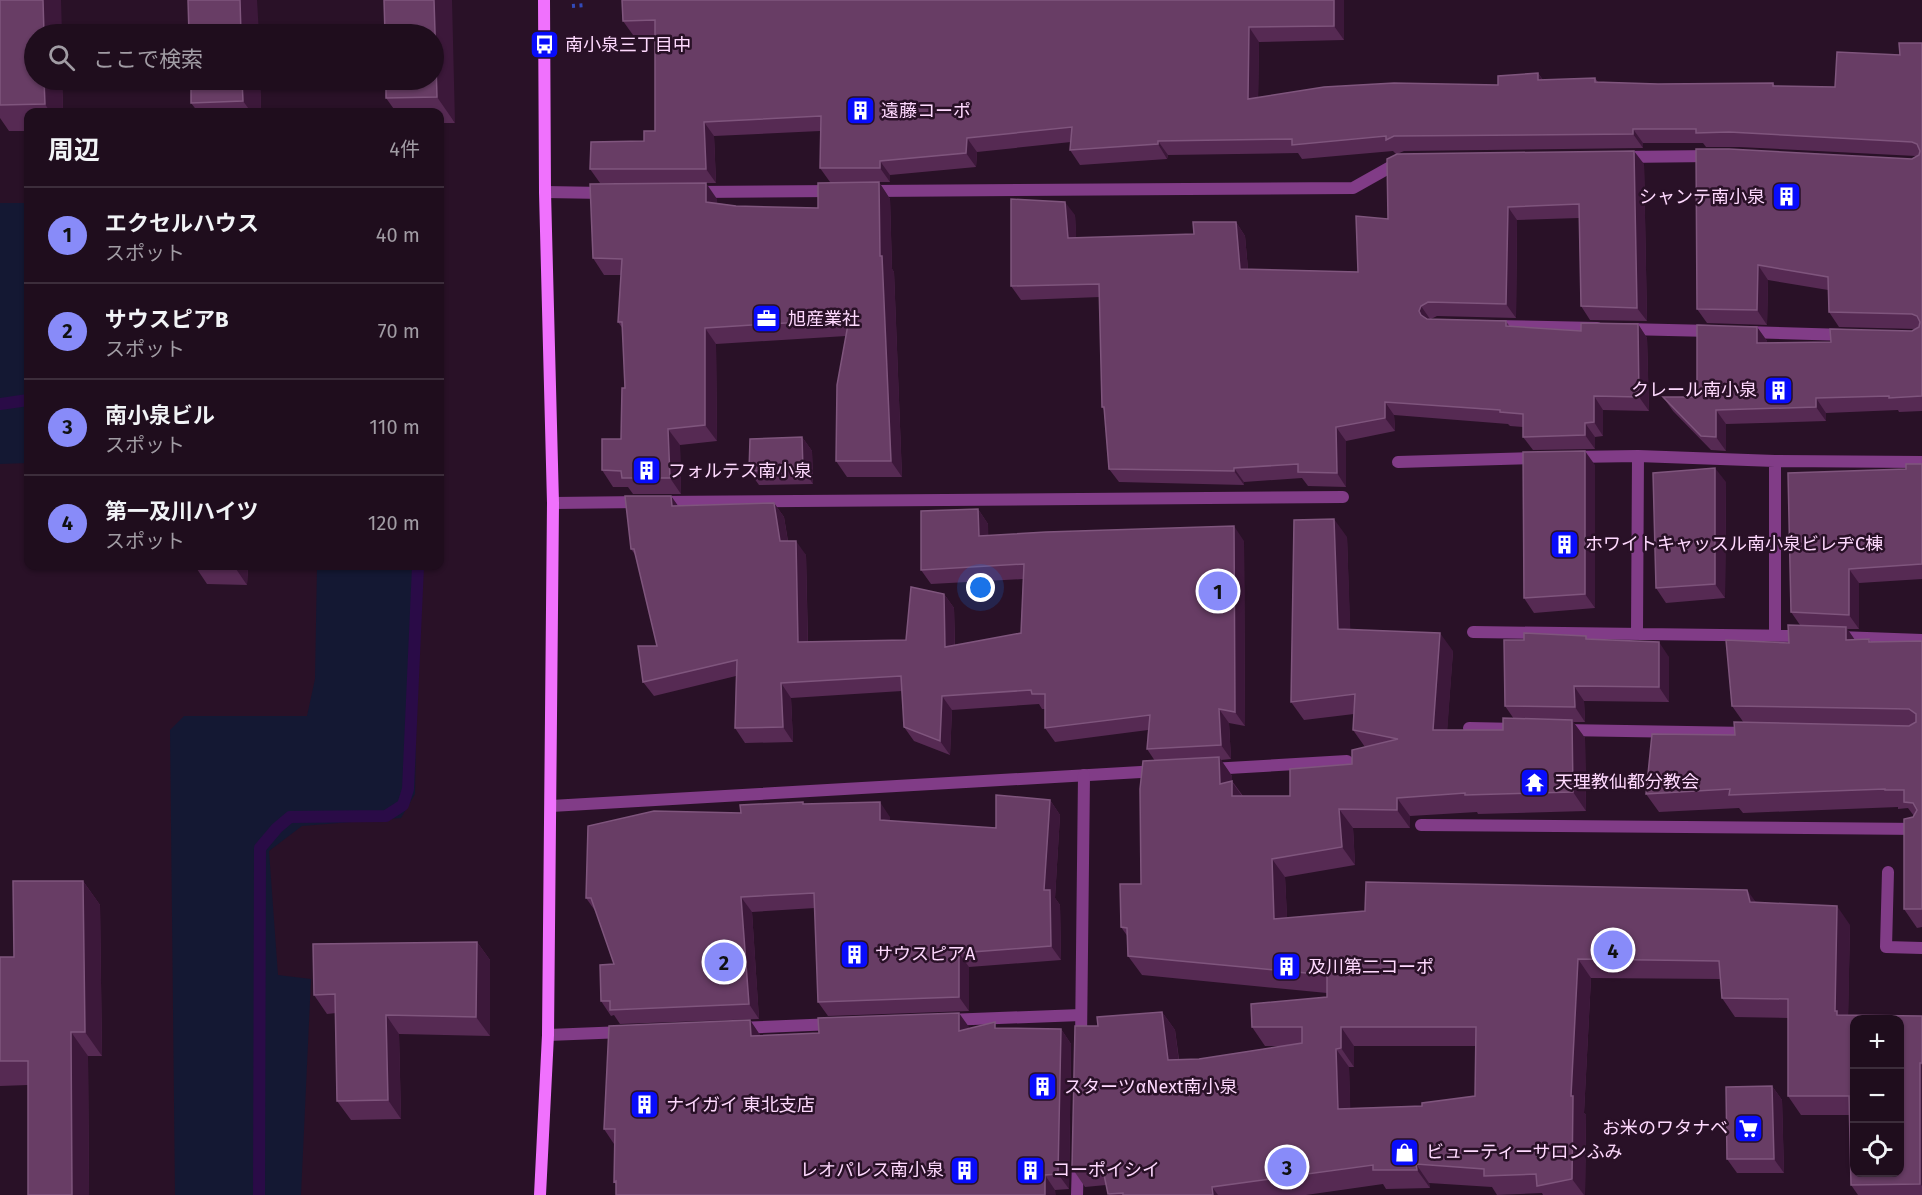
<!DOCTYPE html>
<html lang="ja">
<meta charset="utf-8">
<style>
body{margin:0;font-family:"Fira Sans","Noto Sans JP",sans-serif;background:#2c1b2a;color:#f1f3f6}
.controls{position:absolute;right:18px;bottom:18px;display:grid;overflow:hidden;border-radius:12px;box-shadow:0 2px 4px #0004}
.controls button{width:54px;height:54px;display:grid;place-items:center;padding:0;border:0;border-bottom:2px solid #3c2d3b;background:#1f0d1d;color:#f1f3f6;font:30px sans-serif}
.you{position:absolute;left:981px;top:588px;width:21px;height:21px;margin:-15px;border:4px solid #fff;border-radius:50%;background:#1a73e8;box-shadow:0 0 0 9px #1a73e833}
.badge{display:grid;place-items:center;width:39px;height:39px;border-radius:50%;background:#888bf9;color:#111;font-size:20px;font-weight:700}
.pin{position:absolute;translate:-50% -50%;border:3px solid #fff;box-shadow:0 2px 6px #0006}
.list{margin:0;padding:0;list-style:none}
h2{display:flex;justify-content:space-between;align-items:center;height:78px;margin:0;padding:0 24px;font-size:26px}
h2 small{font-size:20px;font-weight:400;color:#a19ca4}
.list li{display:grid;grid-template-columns:39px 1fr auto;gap:18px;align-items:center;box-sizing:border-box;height:96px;padding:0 24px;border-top:2px solid #3c2d3b}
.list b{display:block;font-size:22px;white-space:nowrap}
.list p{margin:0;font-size:20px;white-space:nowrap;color:#a19ca4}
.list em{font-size:20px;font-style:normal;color:#a19ca4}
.icon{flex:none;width:33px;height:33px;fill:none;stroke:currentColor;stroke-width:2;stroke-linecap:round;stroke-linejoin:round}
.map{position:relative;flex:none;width:1922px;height:1195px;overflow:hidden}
.search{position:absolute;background:#1f0d1d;box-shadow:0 2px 4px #0004;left:24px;top:24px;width:420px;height:66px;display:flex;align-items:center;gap:15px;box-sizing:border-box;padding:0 21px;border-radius:33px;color:#a19ca4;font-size:22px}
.panel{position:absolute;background:#1f0d1d;box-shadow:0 2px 4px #0004;left:24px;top:108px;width:420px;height:462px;border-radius:12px}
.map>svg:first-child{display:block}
.green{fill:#141833}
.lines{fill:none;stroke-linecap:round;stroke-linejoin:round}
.stream{stroke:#2a0b47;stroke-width:12}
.path{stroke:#324ab9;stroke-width:4;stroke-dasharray:3 4.5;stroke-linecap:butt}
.lane{stroke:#813c87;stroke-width:12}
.street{stroke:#813c87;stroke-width:12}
.secondary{stroke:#f071fd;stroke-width:12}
.wall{fill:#562a53;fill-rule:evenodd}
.shaded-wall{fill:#3c183a}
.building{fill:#683d65;stroke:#7f557d;stroke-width:1.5;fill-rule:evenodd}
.labels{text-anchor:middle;stroke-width:5;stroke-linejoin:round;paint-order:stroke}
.poi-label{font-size:18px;fill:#fed9fe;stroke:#291127;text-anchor:start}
</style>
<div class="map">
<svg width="1922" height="1195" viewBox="0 0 1922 1195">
<rect width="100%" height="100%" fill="#291127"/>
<path class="green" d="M0 203H28V463L0 464Z
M317 566H419L415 794 401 818 302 826 269 851 278 975 311 979 301 1195H175L170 730 184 716H307L315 679Z"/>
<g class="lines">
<path class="stream" d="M0 404 28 400
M259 1195 260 848 277 828 290 817 386 816 403 805 408 789 418 566"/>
<path class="path" d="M572 6 586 5"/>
<path class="lane" d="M1622 157 1712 156
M870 191 1353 188 1401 161
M545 192 604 193
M696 192 835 191
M1494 326 1597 328
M1626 329 1711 331
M1746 332 1846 335
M1572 457 1638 456 1775 461 1922 462
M1775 461V634
M1398 462 1537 458
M659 502 1343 497
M553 503 642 502
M1473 632 1804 636
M1637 633 1638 456
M1839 637 1922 640
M1469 728 1519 729
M1563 730 1750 733
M1211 769 1347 761
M551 806 1158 771
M1421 825 1922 829
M1888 872 1886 947 1922 948"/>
<path class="street" d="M947 1020 1081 1015
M738 1028 834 1024
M548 1035 624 1032
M1081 1041 1084 775
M1077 1195 1078 1160"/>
<path class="secondary" d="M540 1195 548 1035 553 503 545 192 544 0"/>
</g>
<path class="wall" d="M0 0 34 80H62L63 112H28V131H9L0 118Z
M384 0 455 123H440V112H396L386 98Z
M622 0H1344V40L1259 42 1258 97 1498 85 1538 73 1543 80 1595 78 1598 82 1658 84 1773 83 1775 86 1835 87 1900 55 1922 43V411L1899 412 1898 410 1826 413V421L1726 424V451L1711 450 1673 411 1663 397H1697L1757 327 1767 341V343L1831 342 1912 331 1916 329 1839 327 1829 312 1828 290 1768 280 1767 325 1707 323 1697 309 1916 156 1739 147H1706L1703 143H1643V148L1404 151 1397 154 1644 164 1647 321 1590 320 1581 306 1579 218 1517 220 1516 318 1437 316 1431 319 1506 321 1510 327 1581 331 1638 324 1647 338 1649 411 1603 410V436L1595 437V449L1533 450 1523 437V427L1510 426 1508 424 1394 415 1395 431 1346 441V487L1308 486 1302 478 1244 482V485L1119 482 1109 469 1104 410 1102 407 1100 297 1021 300 1011 286 1075 215 1076 238 1194 234 1236 222 1245 236 1248 269 1358 272 1388 219 1396 154 1393 151 1302 159 1298 153 1168 155 1167 159 1080 165 1070 150 1071 142 977 152 976 167 890 175V182H830L820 168V131L714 136 716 183H600L590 169 644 141 655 131V35H633L623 21Z
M191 80H260L261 112H198L191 103Z
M879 182 890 199 892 269 894 272 902 477H847L836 461 846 336 716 344 717 441 680 445 681 494H633L628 487H613L602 470 621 439 625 388 623 329 618 322 621 275H604L593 258 717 199V203L736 206 818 208Z
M802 437 812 451 813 484 759 485 749 471Z
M1922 464V579L1859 583V629H1847L1855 640 1869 639 1871 642 1922 641V927L1917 928 1904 909 1914 816 1908 808 1898 809V807L1743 813 1739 808 1659 812 1646 794 1735 735 1744 723 1732 706 1789 643 1800 625 1791 612 1906 469Z
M1595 465V608L1534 613 1524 598Z
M1726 482 1725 598 1666 603 1656 588Z
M671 496 678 506 774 503 784 517 788 541 806 555 808 642 906 640 944 594 954 608 955 646 1021 633 1023 579 931 584 921 570 978 509 988 524V536L1244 541 1245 726 1229 723 1231 759 1221 760 1232 776V781L1243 796H1290L1352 764 1365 747 1353 730 1354 714 1304 720 1291 702 1347 537 1350 630 1453 651 1447 730H1503L1514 719 1505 706 1588 639 1669 657V702L1584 701 1585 722H1573L1585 738 1586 811 1478 814 1477 812 1410 816V828H1353L1355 865 1285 877 1287 918 1755 902 1850 925 1848 1015 1922 1016V1195H1858L1851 1185 1850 1115H1801L1788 1096V1018L1735 1017 1722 998 1721 979 1591 978 1584 1113 1586 1115 1585 1195H1543L1542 1193 1497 1195 1492 1187 1429 1183 1430 1188 1386 1189 1383 1184 1306 1195H1109L1106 1185 1085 1187 1072 1168 1098 1026 1162 1012 1175 1030 1179 1059H1199L1282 1046H1265L1252 1027 1327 997V993L1142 975 1128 956V937L1121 927 1141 884 1155 761 1147 749 1148 730 1055 742 1045 728V709H1042L1039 704 952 710 950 755 914 741 904 727 902 691 791 698 793 742 745 743 735 728 736 676 654 696 643 682 657 646 636 556 631 549ZM1354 1046H1476L1475 1096 1422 1106 1350 1108 1349 1067H1354Z
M195 566H248L247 585 207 584Z
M1050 800 1060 815 1055 898 1060 905 1061 960 969 967V1011L828 1016 818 1002 815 908 752 912 759 1019 620 1024 614 1015 611 1016 601 1001 614 964 596 912 586 898 741 813 805 804 890 817V821L996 828Z
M83 881 100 905 102 1056H88L89 1195H28V1085L0 1086V957H14Z
M477 942 490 960V1036L399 1034 401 1119 351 1120 337 1101 336 1013 327 1014 314 995Z
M750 1020 760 1035 969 1027V1029L999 1028 1061 1029 1071 1044 1069 1189 1055 1190 616 1184 614 1182V1144L604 1129Z
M1772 1086 1782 1100 1784 1173H1737L1727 1159Z"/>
<path class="shaded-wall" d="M43 0H61L62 34H44Z
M240 0H257L259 34H241Z
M434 0H452L455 123 437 97Z
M1334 0H1344V40L1334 26Z
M1249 27 1259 42 1258 113 1248 99Z
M1538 73 1548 88 1538 80Z
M44 80H62L63 112H50L45 104Z
M242 80H260L261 112H251L243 101Z
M704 122 714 136 716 183 706 169Z
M1633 129 1643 143V148L1633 134Z
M967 138 977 152 976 167 966 153Z
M1158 141 1168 155 1167 159 1158 144Z
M1634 151 1644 164 1647 321 1637 308Z
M880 161 890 175V182L880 168Z
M879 182 890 199 892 269 894 272 902 477 891 461 880 256Z
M706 183 717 199 718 218 706 202Z
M1065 202 1075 215 1077 252 1068 238Z
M1508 207 1517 220 1516 318 1506 304Z
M1236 222 1245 236 1249 282 1240 269Z
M1758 265 1768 280 1767 325 1757 310Z
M1421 306 1430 319 1429 324 1421 315 1419 311Z
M1638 324 1647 338 1649 411 1639 397Z
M1757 327 1767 341V357L1757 343Z
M705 328 716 344 717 441 705 425Z
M1594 396 1603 410V436L1594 422Z
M1816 398 1826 413V421L1816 407Z
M1385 402 1394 415 1395 431 1385 418Z
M1716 410 1726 424V451L1716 437Z
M1585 423 1595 437V449L1585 435Z
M1336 427 1346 441V487L1337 473Z
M668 429 680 445 681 494 670 478Z
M802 437 812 451 813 484 803 469Z
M1585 451 1595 465V608L1585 594Z
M1234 468 1244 482V485L1234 471Z
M1715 468 1726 482 1725 598 1715 584Z
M671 496 681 510 672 506Z
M774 503 784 517 790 555 780 541Z
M978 509 988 524 989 551 979 536Z
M1334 519 1347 537 1351 648 1338 629Z
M1234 526 1244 541 1245 726 1235 712Z
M796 541 806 555 808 657 798 642Z
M234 566H248L247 585Z
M1849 569 1859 583V629L1849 615Z
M944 594 954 608 955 662 945 647Z
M1846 627 1859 646 1846 640Z
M1440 633 1453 651 1446 749 1433 730Z
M1659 642 1669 657V702L1659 687Z
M781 683 791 698 793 742 783 727Z
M1574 686 1584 701 1585 722 1575 707Z
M942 696 952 710 950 755 940 741Z
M1219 709 1229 723 1231 759 1221 745Z
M1572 720 1585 738 1586 811 1573 792Z
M1219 757 1232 776V782L1245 800V815L1220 784Z
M1397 798 1410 816V828L1397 810Z
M1050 800 1060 815 1055 898 1060 905 1061 960 1051 946 1044 890Z
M880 802 890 817V835L880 820Z
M1339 809 1353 828 1355 865 1342 847Z
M1272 859 1285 877 1288 937 1274 919Z
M83 881 100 905 102 1056 85 1032Z
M1747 890 1761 909 1750 902Z
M741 897 752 912 759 1019 749 1004Z
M1837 906 1850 925 1848 1027 1837 1015 1835 1011Z
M477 942 490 960V1036L476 1017Z
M959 953 969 967V1011L959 997Z
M1578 959 1591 978 1584 1113 1586 1115 1585 1195H1584L1572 1179 1571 1096Z
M1162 1012 1175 1030 1181 1079 1168 1060Z
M959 1013 969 1027V1046L959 1031Z
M386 1015 399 1034 401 1119 388 1100Z
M750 1020 760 1035 751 1036Z
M1341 1027 1354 1046V1067L1341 1048Z
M1061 1029 1071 1044 1069 1189 1058 1174Z
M71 1032 88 1056 89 1195H72Z
M1336 1049 1349 1067 1351 1128 1338 1109Z
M1920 1063 1922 1065V1186L1920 1184Z
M1772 1086 1782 1100 1784 1173 1774 1159Z
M1416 1164 1429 1183 1430 1188 1417 1170Z
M1045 1175 1055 1190 1056 1195H1045Z
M1212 1187 1218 1195H1213Z"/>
<path class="building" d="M0 0H43L44 34H34V80H44L45 104 0 105Z
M188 0H240L241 34H189Z
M384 0H434L437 97 386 98V80H434V34H385Z
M622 0H1334V26L1249 27 1248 99 1324 87 1394 83 1498 85V76L1538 73V80L1595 78V82L1658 84 1773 83V86L1835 87 1837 52 1900 55 1899 43H1922V396L1889 398V396L1816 398V407L1716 410V437L1701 436 1663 397H1697V325L1757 327V343L1831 342 1830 329 1912 331 1919 327 1920 322 1917 316 1912 314 1829 312 1828 277 1758 265 1757 310 1697 309 1696 149H1729L1912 159 1919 155 1920 151 1917 144 1912 142 1729 132 1696 133V129H1633V134L1394 136 1386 140V136L1292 145V139L1158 141V144L1070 150 1072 127 967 138 966 153 880 161V168H820L821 116 704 122 706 169H590L591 142 644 141V131H655V20L623 21Z
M191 80H242L243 101 191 103Z
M1634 151 1637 308 1581 306 1579 204 1508 207 1506 304 1428 302 1421 306 1419 311 1421 315 1427 319 1506 321V326L1581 331V323L1638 324 1639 397 1594 396V422L1585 423V435L1523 437V414L1500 412V410L1385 402V418L1336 427 1337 473 1298 472V464L1234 468V471L1109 469 1104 407H1102L1099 284 1011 286V199L1065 202 1068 238 1194 234 1193 222H1236L1240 269 1358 272 1356 216 1388 219 1387 159 1397 154Z
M879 182 880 256H882L891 461H836L837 385 849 319 705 328V425L668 429 670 478H622L621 471 602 470V439H621L622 388H625L622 322H618L622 259 593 258 590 184 706 183V202L736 206 818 208V183Z
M802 437 803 469 749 471 750 439Z
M1585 451V594L1524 598 1523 452Z
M1906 464H1922V564L1849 569V615L1791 612 1788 473 1906 469Z
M1715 468V584L1656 588 1653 473Z
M625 496H671L672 506 774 503 780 541H796L798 642 906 640 911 587 944 594 945 647 1021 633 1024 564 921 570V511L978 509 979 536 1046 532 1234 526 1235 712 1219 709 1221 745 1147 749 1150 715 1045 728V694H1032L1031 690 942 696 940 741 904 727 901 676 781 683 783 727 735 728 737 660 643 682 638 646H657L634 549H631Z
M1334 519 1338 629 1440 633 1433 730H1503V718L1572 720 1573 792 1465 795V793L1397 798V810L1339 809 1342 847 1272 859 1274 919 1365 911 1366 882 1747 890 1750 902 1837 906 1835 1011H1837V1015L1922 1016V1063H1920V1184L1851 1185 1849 1096H1788V999L1722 998 1719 961 1578 959 1571 1096H1573L1572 1179 1537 1186 1536 1174 1484 1176V1169L1416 1164 1417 1170H1373V1165L1212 1187 1213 1195H1123V1193L1108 1194 1102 1165 1072 1168 1075 1026H1098L1097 1017 1162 1012 1168 1060 1199 1059 1302 1043V1027H1252L1251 1004 1327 997V975L1128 956 1127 928 1121 927 1120 884H1141L1140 789 1143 761 1219 757 1220 784 1232 781V796H1290V769L1352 764V750L1398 739 1353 730 1355 694 1291 702 1294 520ZM1854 1020H1899V1173H1854ZM1341 1027H1476L1475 1096 1422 1103V1106L1338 1109 1336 1049 1341 1048Z
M1788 625 1846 627V640L1869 639V642L1922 641V909H1904V819L1913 817 1917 810 1913 803 1904 802V790H1885V789L1729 795 1730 789 1646 794 1652 734 1735 735 1734 722 1909 726 1916 722V714L1909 709 1732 706 1726 640 1789 643Z
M1524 633 1586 636V639L1659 642V687L1574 686 1575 707 1505 706 1504 640H1524Z
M996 795 1050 800 1044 890H1050L1051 946 959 953V997L818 1002 814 893 741 897 749 1004 610 1010V1001H601L600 965 614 964 591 898H586L588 826 654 811 741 813 740 805 803 802V804L880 802V820L996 828Z
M13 881H83L85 1032H71L72 1195H28V1061H0V957H14Z
M477 942 476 1017 386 1015 388 1100 337 1101 335 994 314 995 313 944Z
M959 1013V1031L995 1022V1028L1061 1029 1058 1174 1045 1175V1195H616V1181L614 1182 615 1129H604L609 1026 750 1020 751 1036 819 1033 818 1018Z
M1772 1086 1774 1159H1727L1726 1087Z"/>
<defs>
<symbol id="bus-square" viewBox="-11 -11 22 22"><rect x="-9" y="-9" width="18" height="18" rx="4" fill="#080cfc" stroke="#291127"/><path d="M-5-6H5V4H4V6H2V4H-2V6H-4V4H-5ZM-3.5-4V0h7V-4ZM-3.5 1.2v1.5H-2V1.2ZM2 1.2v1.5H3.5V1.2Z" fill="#fff"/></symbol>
<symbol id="building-square" viewBox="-11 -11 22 22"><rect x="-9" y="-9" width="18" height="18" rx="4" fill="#080cfc" stroke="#291127"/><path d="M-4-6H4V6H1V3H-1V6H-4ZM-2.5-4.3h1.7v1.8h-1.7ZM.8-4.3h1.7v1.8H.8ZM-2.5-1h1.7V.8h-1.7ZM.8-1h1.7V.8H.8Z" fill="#fff"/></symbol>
<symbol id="office-square" viewBox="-11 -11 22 22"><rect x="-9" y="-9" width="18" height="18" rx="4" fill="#080cfc" stroke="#291127"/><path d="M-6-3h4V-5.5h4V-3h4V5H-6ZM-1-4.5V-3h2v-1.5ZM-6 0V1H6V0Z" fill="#fff"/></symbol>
<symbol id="temple-square" viewBox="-11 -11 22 22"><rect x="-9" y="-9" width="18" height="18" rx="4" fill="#080cfc" stroke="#291127"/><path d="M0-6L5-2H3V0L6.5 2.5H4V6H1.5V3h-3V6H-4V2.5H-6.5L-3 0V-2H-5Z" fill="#fff"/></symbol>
<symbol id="supermarket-square" viewBox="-11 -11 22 22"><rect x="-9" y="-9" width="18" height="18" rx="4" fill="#080cfc" stroke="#291127"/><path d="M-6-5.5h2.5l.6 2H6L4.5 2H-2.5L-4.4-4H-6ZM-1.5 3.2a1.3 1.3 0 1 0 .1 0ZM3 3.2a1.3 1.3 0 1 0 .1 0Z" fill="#fff"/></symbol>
<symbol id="shop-square" viewBox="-11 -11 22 22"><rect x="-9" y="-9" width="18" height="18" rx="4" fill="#080cfc" stroke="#291127"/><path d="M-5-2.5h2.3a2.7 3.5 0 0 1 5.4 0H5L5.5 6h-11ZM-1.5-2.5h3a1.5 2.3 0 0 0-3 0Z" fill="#fff"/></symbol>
</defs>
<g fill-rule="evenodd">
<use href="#bus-square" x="528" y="28" width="33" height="33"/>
<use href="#building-square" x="844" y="94" width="33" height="33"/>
<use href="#building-square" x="1770" y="180" width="33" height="33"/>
<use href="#office-square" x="750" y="302" width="33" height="33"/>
<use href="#building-square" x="1762" y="374" width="33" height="33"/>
<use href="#building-square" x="630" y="454" width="33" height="33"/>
<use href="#building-square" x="1548" y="528" width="33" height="33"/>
<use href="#temple-square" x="1518" y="766" width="33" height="33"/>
<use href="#building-square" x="838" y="938" width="33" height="33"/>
<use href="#building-square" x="1270" y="950" width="33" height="33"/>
<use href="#building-square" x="1026" y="1070" width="33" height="33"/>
<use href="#building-square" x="628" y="1088" width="33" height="33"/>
<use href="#supermarket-square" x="1732" y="1112" width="33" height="33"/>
<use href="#shop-square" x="1388" y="1136" width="33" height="33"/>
<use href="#building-square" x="948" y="1154" width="33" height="33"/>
<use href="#building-square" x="1014" y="1154" width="33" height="33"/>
</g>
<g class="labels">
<g class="poi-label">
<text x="565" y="51">南小泉三丁目中</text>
<text x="881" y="117">遠藤コーポ</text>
<text x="1765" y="203" text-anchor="end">シャンテ南小泉</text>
<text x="788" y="325">旭産業社</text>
<text x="1757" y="396" text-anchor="end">クレール南小泉</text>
<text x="668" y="477">フォルテス南小泉</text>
<text x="1585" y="550">ホワイトキャッスル南小泉ビレヂC棟</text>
<text x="1555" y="788">天理教仙都分教会</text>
<text x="875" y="960">サウスピアA</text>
<text x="1308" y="973">及川第二コーポ</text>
<text x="1064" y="1093">スターツαNext南小泉</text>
<text x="666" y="1111">ナイガイ 東北支店</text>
<text x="1728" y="1134" text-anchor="end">お米のワタナベ</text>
<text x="1426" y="1158">ビューティーサロンふみ</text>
<text x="944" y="1176" text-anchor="end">レオパレス南小泉</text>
<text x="1052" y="1176">コーポイシイ</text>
</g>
</g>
</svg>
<div class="controls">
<button>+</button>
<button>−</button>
<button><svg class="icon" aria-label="locate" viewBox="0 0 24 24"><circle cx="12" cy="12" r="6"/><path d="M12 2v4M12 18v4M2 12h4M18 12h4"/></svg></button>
</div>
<div class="you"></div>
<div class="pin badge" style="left:1218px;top:591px">1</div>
<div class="pin badge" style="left:724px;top:962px">2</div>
<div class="pin badge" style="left:1287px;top:1167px">3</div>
<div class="pin badge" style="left:1613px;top:950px">4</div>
<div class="search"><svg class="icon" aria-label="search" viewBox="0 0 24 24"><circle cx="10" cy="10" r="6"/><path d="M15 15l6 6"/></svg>ここで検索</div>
<section class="panel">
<h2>周辺<small>4件</small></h2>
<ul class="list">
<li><span class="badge">1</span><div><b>エクセルハウス</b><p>スポット</p></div><em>40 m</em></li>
<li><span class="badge">2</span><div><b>サウスピアB</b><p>スポット</p></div><em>70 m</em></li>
<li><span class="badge">3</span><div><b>南小泉ビル</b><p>スポット</p></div><em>110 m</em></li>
<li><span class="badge">4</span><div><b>第一及川ハイツ</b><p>スポット</p></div><em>120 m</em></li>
</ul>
</section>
</div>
